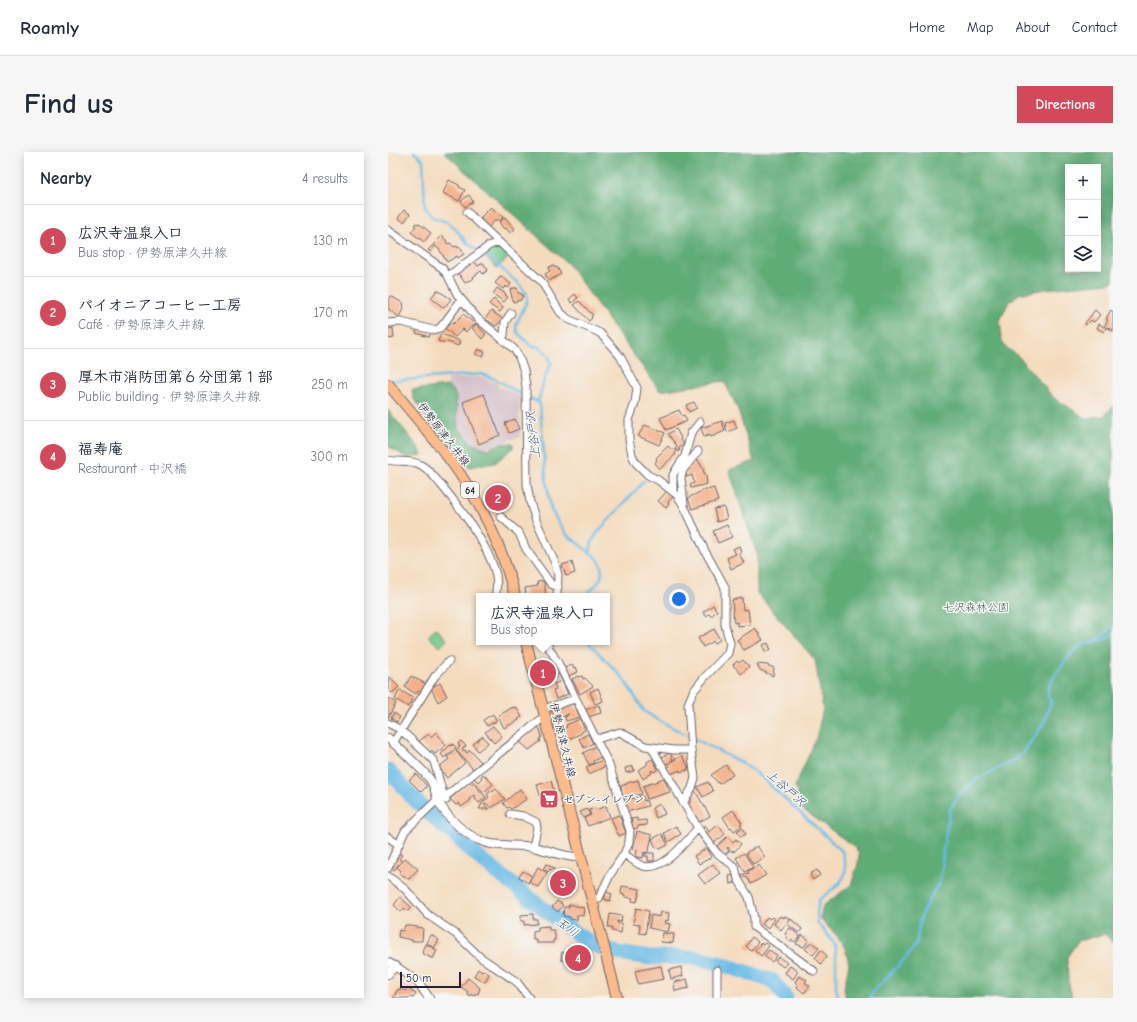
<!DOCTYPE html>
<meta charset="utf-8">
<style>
body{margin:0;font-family:"Comic Neue","Klee One",sans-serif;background:#f6f6f7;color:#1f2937}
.controls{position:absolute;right:12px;top:12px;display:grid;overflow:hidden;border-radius:0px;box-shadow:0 2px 10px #0003}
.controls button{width:36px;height:36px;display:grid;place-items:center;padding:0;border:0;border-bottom:1px solid #e0e1e3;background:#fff;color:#1f2937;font:20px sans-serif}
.scale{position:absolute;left:12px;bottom:10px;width:61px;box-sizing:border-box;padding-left:4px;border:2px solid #22223b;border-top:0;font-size:11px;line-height:14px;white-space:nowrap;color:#22223b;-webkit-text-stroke:3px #f6f6f2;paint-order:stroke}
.you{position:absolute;left:291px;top:447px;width:14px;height:14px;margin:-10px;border:3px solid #fff;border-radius:50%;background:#1a73e8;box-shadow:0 0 0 6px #1a73e833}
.badge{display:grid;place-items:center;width:26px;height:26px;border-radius:50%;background:#d1495b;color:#fff;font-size:13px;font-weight:700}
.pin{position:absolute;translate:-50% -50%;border:2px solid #fff;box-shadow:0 1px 4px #0006}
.popup{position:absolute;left:88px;top:441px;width:134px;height:52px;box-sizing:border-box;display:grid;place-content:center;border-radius:0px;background:#fff;filter:drop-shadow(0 1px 3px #0005);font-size:13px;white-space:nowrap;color:#747a83}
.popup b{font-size:15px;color:#1f2937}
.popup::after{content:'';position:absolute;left:50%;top:100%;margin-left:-8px;border:8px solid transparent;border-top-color:#fff}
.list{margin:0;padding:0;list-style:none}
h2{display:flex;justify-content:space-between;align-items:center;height:52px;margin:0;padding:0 16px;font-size:17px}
h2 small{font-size:13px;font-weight:400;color:#747a83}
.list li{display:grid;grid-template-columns:26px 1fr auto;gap:12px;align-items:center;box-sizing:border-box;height:72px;padding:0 16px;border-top:1px solid #e0e1e3}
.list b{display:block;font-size:15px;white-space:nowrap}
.list p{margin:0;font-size:13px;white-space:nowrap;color:#747a83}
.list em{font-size:13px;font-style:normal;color:#747a83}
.icon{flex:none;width:22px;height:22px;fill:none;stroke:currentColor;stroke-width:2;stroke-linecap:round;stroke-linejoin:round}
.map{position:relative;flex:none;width:725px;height:846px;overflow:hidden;border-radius:0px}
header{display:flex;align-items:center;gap:24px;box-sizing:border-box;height:56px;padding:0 20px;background:#fff;border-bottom:1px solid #e0e1e3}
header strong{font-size:19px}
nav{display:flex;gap:22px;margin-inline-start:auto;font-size:14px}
.intro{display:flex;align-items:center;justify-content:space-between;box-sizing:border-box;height:96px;padding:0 24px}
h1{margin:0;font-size:28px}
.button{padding:10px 18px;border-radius:0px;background:#d1495b;color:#fff;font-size:14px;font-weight:700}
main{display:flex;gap:24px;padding:0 24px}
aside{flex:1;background:#fff;border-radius:0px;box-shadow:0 2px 10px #0003}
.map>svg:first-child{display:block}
.industrial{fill:#d2bdc8}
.green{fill:#75c88b;stroke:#4c7563}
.forest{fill:#60ac77;stroke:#416759;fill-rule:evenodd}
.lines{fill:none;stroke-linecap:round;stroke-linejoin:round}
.stream{stroke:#6bbbe6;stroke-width:2.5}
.river{stroke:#6bbbe6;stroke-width:15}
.building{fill:#f5b089}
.minor-casing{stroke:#6c6369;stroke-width:9}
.tertiary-casing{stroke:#6c6369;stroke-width:10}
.primary-casing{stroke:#6c6369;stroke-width:12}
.minor{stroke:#fff;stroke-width:7}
.tertiary{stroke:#fff;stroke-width:8}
.primary{stroke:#fbbb8c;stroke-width:10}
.labels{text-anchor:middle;stroke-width:3;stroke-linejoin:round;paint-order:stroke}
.shield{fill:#f6f6f2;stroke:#626272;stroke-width:1}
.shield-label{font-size:10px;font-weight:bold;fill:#22223b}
.street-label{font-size:11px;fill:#22223b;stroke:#f6f6f2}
.park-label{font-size:11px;fill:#3f5c57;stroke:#f6f6f2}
.poi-label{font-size:11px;fill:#22223b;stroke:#f6f6f2;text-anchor:start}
.water-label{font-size:12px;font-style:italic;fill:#3c5877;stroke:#f6f6f2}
</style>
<header>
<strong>Roamly</strong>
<nav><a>Home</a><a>Map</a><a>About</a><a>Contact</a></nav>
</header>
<div class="intro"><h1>Find us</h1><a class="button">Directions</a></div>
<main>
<aside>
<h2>Nearby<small>4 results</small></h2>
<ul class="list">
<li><span class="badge">1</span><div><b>広沢寺温泉入口</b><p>Bus stop · 伊勢原津久井線</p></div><em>130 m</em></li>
<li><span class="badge">2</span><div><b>パイオニアコーヒー工房</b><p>Café · 伊勢原津久井線</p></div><em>170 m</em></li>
<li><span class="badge">3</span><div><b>厚木市消防団第６分団第１部</b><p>Public building · 伊勢原津久井線</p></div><em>250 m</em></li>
<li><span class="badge">4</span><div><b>福寿庵</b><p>Restaurant · 中沢橋</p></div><em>300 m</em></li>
</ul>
</aside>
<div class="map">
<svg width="725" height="846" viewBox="0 0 725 846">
<rect width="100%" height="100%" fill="#f6f6f2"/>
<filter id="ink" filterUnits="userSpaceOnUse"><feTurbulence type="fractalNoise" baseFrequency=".025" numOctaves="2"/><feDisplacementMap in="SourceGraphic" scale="8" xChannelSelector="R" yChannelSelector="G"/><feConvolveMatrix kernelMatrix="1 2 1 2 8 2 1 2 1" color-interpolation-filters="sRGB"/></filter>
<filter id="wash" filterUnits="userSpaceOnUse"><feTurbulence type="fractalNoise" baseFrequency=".012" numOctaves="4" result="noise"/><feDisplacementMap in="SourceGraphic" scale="16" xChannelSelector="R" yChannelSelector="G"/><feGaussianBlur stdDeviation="0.9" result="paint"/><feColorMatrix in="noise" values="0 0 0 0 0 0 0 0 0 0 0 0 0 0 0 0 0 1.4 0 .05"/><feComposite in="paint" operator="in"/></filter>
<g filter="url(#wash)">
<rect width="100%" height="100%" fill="#f4dbbe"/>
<path class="industrial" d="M94 225 110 232 109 235 119 237 131 244 132 281V285L98 296H92L82 292 76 285 67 265 59 227Z"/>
<path class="green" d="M112 93 122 104 109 116 94 102 97 98Z
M48 476 59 488 52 495 40 484Z"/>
<path class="forest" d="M56 0H725V129L721 131 657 137 631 142 621 150 612 167 614 190 620 197 630 204 665 245 697 266 716 264 725 254V791L717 782 690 789 679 805 680 827 684 846H458L456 837 461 812 457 796 449 784 432 767 435 754 463 733 470 712 471 702 467 695 414 657 407 634 428 587 435 557 427 508 369 441V402L341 318 366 309 349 255 336 229 272 239 180 112ZM680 15H710V117H680Z
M59 234 66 239 68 246 70 276 84 292 100 297 112 292 125 291V296L107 311 81 315 71 310 25 246 24 238Z
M0 258 31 296 34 303 19 306 0 294Z"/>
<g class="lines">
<path class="stream" d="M26 0 35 8 37 55 44 65 59 70 66 75 80 92 99 104 130 131 139 142V149L128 173 129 180 143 194 151 195 160 203 163 211 157 225 150 250
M0 229 94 222 111 229 129 240 150 250 152 252 153 266 158 327 163 358 178 382 210 407 213 413 214 423 210 431 197 444
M202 400 204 390 209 381 256 329
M708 488 725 475
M200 490 235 526 256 559 268 567 354 611 370 622 454 699C464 729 451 731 431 748L429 760 430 772 447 792 448 807V835L450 846
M482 846 485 840 513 811 528 793 532 768 537 755 551 731 554 717 555 699 562 658 572 641 589 627 628 607 635 601 656 571 663 549 660 545V537L667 523 683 502 693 493 717 487 725 482"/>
<path class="river" d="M0 618 25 646 57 676H59L91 706 172 770 205 793 230 801 262 806 286 805 309 806 330 811 385 829 398 846"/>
</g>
<g id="blocks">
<path class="building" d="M61 28 71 33V35L77 38 71 49 55 41Z
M81 43 85 50 77 55 73 49Z
M103 55 115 65 112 69 109 67 108 69 107 68 100 76 92 69 94 67 92 66Z
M16 58 22 62 16 70 10 66Z
M117 65 127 77 122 81 118 76 116 77 111 70Z
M28 71 33 73 43 81 36 90 23 80 28 74 26 73Z
M54 84 59 89 58 90 60 92 62 91 66 95 69 94 70 96 72 95 76 102 70 106 69 104 59 110 51 97 47 94 43 100 40 98Z
M86 109 90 114 95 111 100 118 95 122 93 119 85 125 86 126 82 129 81 128 77 131 70 121Z
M165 113 167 116 169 115 173 122 161 129 157 122 162 119 160 116Z
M113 124 123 132 120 136 118 134 115 137 107 131Z
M109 136 118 142 117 143 120 145 116 150 105 142Z
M126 136H129L130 141 134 142 135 145 133 146V148L125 150 122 137Z
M49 138 63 147 56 156 43 146Z
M187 142 190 146 184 151 181 147Z
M3 144 16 152 14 157H15L11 165 0 157V149Z
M106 147 115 156 112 160 101 152Z
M191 149 205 163 203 165 204 166 201 169 186 153Z
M707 158 712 163 706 170 703 168 698 173 697 171Z
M723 158 725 160V179L718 175 716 180 709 176 711 172 716 175 720 168 718 167Z
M103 159 115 167 108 174 97 167Z
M75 162 86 171 78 180 75 177 67 185 57 176 63 171 65 172Z
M88 172 98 182 94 187 84 176Z
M5 176 6 186 0 187V177Z
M29 177 43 181 41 185 28 181Z
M53 182 72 189 70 194 57 189 56 191 50 189Z
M90 197 97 200 95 205 87 202Z
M96 242 112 283 91 292 75 250Z
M306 250 309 256 301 260 298 253Z
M291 258 294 264 296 263 299 269 278 278 272 266Z
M127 267 131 277 121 281 117 271Z
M346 268 349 276 339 280 337 271Z
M334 269 337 279 323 285 322 283 316 285 313 276Z
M257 273 277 281 271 293 250 284Z
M288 277 293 286 292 287 296 292 290 297 292 298 290 300 287 296 289 294 280 282Z
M280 294 284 298 285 296 288 299 287 301 288 302 272 317 267 311 269 308 268 306Z
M310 308 315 317 317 324 318 323 319 332 303 336 302 333 306 331 304 323 299 325 297 319 302 314 306 312 305 310Z
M326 336 330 349 304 357 300 346 314 339Z
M112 339 113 340 116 339 120 349 108 356 105 353 101 343Z
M279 339 285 345 280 350 281 352 278 356 270 349Z
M336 355 339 367 329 370 326 357Z
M339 373 344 385 330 391 325 379Z
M351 394 353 400 351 401 356 411 343 417 339 406 348 402 345 397Z
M184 410 187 421 178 424 174 413Z
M156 429 158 444H138L137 436 150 434 149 430Z
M354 446 355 458 360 457 362 473 349 474V470L346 471 344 448Z
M325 453 329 459 323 464 321 462 318 464 315 460Z
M367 476 375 488 356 498 349 488Z
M326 477 332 488 327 491 326 489 315 495 310 486Z
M380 491 383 498 377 500 375 493Z
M355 508 361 515 353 522 345 513 349 509 351 511Z
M369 512 379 513 386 516 385 524 372 518Z
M184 513 186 516 188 515 190 520 180 524 177 516Z
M171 522 180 542 168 547 165 538 168 537 166 532 171 530 168 523Z
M1 524 11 535 4 541 0 537Z
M23 524 38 532 33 541 30 539 28 542 17 535Z
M190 524V525L194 524 195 527 197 526 205 534 192 542 184 527Z
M52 531 59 544 50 550 43 536Z
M210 536 215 549 207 552 202 540Z
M12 538 25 546 20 555 7 547Z
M0 546 8 551 0 566Z
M184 549 192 565 178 569 177 565 181 562 167 568 163 558Z
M211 553 213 561 200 565 197 558Z
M125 555V556L128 555 134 565 130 567 131 568 116 576 110 564Z
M6 561 12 565 9 570 3 566Z
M105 562 108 567V569L99 574 95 568Z
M192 567 197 578 193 580 194 581 179 588 174 578 179 575 178 573Z
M105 574 114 584 106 591 97 580Z
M149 575 152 577 154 585 152 587 153 589 141 598 132 590Z
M48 580 58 593 47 602 44 598 41 601 31 589 41 582 43 585Z
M200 582 205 591 196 596 191 587Z
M95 584 100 591 90 599 85 592Z
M73 589 78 594 74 597 76 599 77 598 79 601 82 598 93 610 85 617 68 598 72 595 70 592Z
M65 592 68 596 56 606 53 602 62 593 63 594Z
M208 594 213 605 205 609 206 611 201 613 195 601Z
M66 600 67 601 69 600 77 611 59 626 51 615 61 607 59 605Z
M282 601 285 608 282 610 294 604 301 616H299L300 618 292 620V618L283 622 280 616 282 614 281 611 277 612 274 605Z
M264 607 270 617 266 620 264 618 263 619 264 621 255 627 250 618 259 613V610Z
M215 608 218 614 201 622 198 615Z
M338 613 345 623 331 632 323 623Z
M245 614 246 619 238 621 237 616Z
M28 622 39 634 33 640 21 628Z
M95 622 105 632 96 640 83 628 85 625 90 630 94 626 93 625Z
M276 626 282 640 259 647 255 634 270 629V628Z
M250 628 254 642 242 644V643L239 644V646L234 647 233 634 239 632V631Z
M163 629 169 649 155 653 149 633Z
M81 630 85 633 86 632 98 645 91 651 87 647 88 646 86 643 81 647 82 649 73 655 71 651 68 653 62 647Z
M320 630 325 639 315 645 309 635Z
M108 637 117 647 103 656 98 651 96 653 101 657H91L95 650 101 645 99 643 103 638 105 640Z
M132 637 139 647 123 657 121 655 119 656 115 651Z
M307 639 322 664 311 670 300 652 303 650V642Z
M255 644 256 649 258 648 260 654 238 660 237 653 239 652 238 648Z
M272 652 277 662 268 666 264 656Z
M218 654 222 665 200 674 196 666 203 663 201 658 207 656 208 658Z
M199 657 202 663 195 666 192 660Z
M345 658 354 671 352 672 354 674 346 679 343 675 342 676 335 665Z
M231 663 238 681 231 684 230 681H229L223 666Z
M249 666V669L258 668 259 673 250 674V676L245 677 243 667Z
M317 673 321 680 330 673 337 682 326 691 313 676Z
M288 674 293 682 280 690 276 681Z
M354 676 358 682 353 685 349 679Z
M249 679 264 683 261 698 259 701 256 700 255 706 248 705 249 698 245 697Z
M274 682 280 693 272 697 270 695 268 696 264 687Z
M339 685 345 690 348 687 353 692 346 700 345 698 344 700 340 695 339 696 341 699 336 703 329 694Z
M369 694 377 705 365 712 358 701Z
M319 696 324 705 311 712 306 704Z
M10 701 14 703 11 707 14 709 6 718 3 715Z
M257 701H266V709H260V704H257Z
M356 701 365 715 357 720 348 706Z
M17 706 30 717 21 727 11 721 13 719 9 715Z
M158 712 166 716 165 718 162 717 160 720 155 717Z
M325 712 332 721 317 732 310 723Z
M371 713 378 723 363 732 358 724 355 726 353 723 361 721 360 719Z
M150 715 159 721 150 735 141 730Z
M429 718 432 723 425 728 422 722Z
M135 719 144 724 140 731 131 725Z
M346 723 347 731 342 732 341 724Z
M174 725 182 730 177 738 169 733Z
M234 734 252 737 249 750 244 749 245 746 237 745V743L233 742Z
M218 740 224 742 222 749 216 747Z
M12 745 23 755 20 759 16 756 13 760 6 753Z
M169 749 175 753 170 760 164 755Z
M181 752 196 756 195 764 189 763V768L182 767V765L175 764 176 755H181Z
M248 756 261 759 257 782 251 781 252 773 245 772Z
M273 760 281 761 280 769 278 768 277 771 282 772 280 780 261 776 263 763 272 765Z
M145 762V767H149V772L136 773V769H133V763Z
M222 762 234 764 233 770 229 769V771L234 772 233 781 224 779V775H220Z
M392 764 396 766 397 764 402 767 393 778 386 772Z
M379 765 382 767 384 765 387 767 380 777 374 772Z
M403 767 414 777 411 781 399 772Z
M17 773 35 776 34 789H23L24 788 10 785 11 778 15 779Z
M161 774V778H166V781H167V788H165V791H148V787H145V779L150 778V775Z
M402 776 412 784 407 790 404 788 403 790 399 786V784L397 782Z
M275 781 286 782 285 791 273 790Z
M43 783 51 788 46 796 39 791Z
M414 783 421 788 416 795 408 792Z
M364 785 370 790 363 799 358 794Z
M423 790 431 796 425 803 417 797Z
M373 791 375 793 377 791 381 794 373 804 367 798Z
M38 792 49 798 45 807 34 801Z
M381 798 389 803 384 810 376 804Z
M433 798 439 804 433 812 427 806Z
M174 800 182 802 181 809 173 808Z
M186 800 198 803 196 813 183 810Z
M391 805 399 811 395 815 387 809Z
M273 814 276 827 250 832 247 819Z
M402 814 410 819 405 827 397 821Z
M293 815 295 824 283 827 281 818Z
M90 817 94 820 95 818 101 822 97 830 86 824Z
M411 824 419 828 417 831 422 834 416 841 409 835 410 833 407 830Z
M80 826 92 836 90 842 88 841 86 844 83 842 82 844 79 842 80 840 73 835Z
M299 827 301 836 287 839 286 830Z
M13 836 17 839 20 836 28 842 25 846 21 845 20 846H5L10 837 12 838Z"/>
</g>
</g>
<g filter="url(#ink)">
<use href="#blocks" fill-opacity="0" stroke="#6c6369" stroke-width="1"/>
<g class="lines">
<defs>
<path id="minor" d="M79 60 111 90
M0 78 54 116 60 124 69 142 89 166 126 197 131 205 136 219 138 235 139 332 142 350 147 366 167 411 170 423 169 444
M60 124 102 93 111 90 153 129 172 160 180 167 212 181 232 204 249 236 247 251 241 268V287L244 303 248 311 260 323 270 328 289 343 296 354 317 399 337 435V473L342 491 340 501 316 526 305 540 300 552 303 598 307 626 304 636 295 651
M0 171 13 170 45 178 52 176 57 170 73 148
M114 187 116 183 117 170 123 161
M0 308C11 311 22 307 33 313 42 318 48 327 54 334 74 358 100 393 108 423 109 430 109 437 107 444
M285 339V323L289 316 297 304 303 281 312 270
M296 352 293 326 295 318 310 299
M112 364 131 381 138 397 163 432 170 435
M159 490 161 496 169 509 221 613 242 679 241 690 236 702 222 723 211 746 204 750
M155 557 187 547
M0 571 13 578 46 609 56 646 58 648
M209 587 232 580 257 594 286 598H303
M5 591 47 524 61 509
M264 596 310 676 329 701 347 715 350 727 361 745 366 766V775L426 819
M122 662 135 664 148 670 149 676 145 695
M0 685 11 693
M236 702C243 706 248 712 255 714 276 720 297 690 310 676
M0 716 17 679 50 647 56 646C89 618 124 592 157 564
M0 724 18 738 40 763 69 783 92 805 129 830 141 846
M0 810 7 814
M329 846V818"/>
<path id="tertiary" d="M0 586C14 599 29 612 41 626 47 633 47 641 50 649 58 664 75 681 91 688 107 696 128 692 145 695 161 698 177 706 192 705
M0 822 7 814 30 830 41 846"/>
<path id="primary" d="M0 232C24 261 51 291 72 322 97 359 116 401 127 444
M138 490 229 846"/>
</defs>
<use href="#minor" class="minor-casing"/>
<use href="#tertiary" class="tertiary-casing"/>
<use href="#primary" class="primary-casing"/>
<use href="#minor" class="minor"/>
<use href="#tertiary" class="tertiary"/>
<use href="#primary" class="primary"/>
</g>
</g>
<defs>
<symbol id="supermarket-square" viewBox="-11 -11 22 22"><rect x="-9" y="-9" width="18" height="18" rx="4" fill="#d1495b" stroke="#f6f6f2"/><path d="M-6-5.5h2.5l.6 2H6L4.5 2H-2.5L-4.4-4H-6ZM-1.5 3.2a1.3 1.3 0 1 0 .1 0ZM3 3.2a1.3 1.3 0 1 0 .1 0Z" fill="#fff"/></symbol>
</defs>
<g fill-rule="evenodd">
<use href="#supermarket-square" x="150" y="636" width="22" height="22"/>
</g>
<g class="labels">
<rect class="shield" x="73" y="330" width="18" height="16" rx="3"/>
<g class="shield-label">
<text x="82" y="342">64</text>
</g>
<g class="street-label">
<text transform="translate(56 282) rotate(52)" y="4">伊勢原津久井線</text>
<text transform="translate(175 588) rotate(76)" y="4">伊勢原津久井線</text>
</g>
<g class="park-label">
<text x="588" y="459">七沢森林公園</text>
</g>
<g class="poi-label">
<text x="175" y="651">セブン-イレブン</text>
</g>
<g class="water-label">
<text transform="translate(145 283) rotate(-97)" y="4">上谷戸沢</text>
<text transform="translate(398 636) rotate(42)" y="4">上谷戸沢</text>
<text transform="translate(179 775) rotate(36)" y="4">玉川</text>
</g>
</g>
</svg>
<div class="controls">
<button>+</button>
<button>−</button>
<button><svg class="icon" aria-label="layers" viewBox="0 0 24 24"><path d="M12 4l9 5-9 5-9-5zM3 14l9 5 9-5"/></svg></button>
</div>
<div class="scale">50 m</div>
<div class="you"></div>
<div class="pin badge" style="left:155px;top:521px">1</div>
<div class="popup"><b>広沢寺温泉入口</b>Bus stop</div>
<div class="pin badge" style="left:110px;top:346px">2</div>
<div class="pin badge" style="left:175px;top:731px">3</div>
<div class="pin badge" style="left:190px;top:806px">4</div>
</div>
</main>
